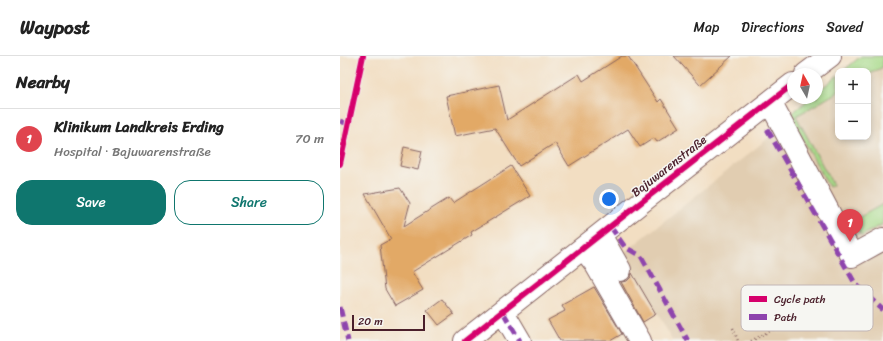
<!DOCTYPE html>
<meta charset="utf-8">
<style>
body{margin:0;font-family:Sriracha,sans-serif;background:#f2f2f2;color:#222}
.controls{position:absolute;right:12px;top:12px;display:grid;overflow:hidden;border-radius:8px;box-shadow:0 2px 6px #0003}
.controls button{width:36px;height:36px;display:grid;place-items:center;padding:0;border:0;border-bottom:1px solid #e0e0e0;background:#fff;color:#222;font:20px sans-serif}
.compass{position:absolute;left:447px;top:12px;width:36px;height:36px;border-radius:50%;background:#fff;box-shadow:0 2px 6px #0003;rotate:351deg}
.scale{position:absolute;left:12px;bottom:10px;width:73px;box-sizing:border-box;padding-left:4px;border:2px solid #4a1f2b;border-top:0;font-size:11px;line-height:14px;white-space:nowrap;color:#4a1f2b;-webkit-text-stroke:3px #f6f6f2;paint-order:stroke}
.you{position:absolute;left:269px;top:143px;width:14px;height:14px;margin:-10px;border:3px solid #fff;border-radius:50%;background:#1a73e8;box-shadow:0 0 0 6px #1a73e833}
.badge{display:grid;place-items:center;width:26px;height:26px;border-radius:50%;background:#0f766e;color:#fff;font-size:13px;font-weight:700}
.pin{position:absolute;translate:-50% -33px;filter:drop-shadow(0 1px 2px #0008)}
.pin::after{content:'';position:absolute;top:21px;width:14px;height:12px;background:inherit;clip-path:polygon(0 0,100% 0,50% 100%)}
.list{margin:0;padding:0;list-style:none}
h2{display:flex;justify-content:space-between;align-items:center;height:52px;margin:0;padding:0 16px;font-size:17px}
h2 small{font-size:13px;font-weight:400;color:#767676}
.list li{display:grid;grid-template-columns:26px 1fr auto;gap:12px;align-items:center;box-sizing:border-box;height:60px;padding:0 16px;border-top:1px solid #e0e0e0}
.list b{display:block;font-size:15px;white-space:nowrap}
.list p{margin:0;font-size:13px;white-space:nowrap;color:#767676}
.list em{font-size:13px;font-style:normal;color:#767676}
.actions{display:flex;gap:8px;padding:12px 16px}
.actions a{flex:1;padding:9px 0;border:1px solid #0f766e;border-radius:16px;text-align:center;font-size:14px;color:#0f766e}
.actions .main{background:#0f766e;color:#fff}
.map{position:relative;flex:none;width:543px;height:285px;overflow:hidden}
header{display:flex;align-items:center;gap:24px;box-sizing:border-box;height:56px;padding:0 20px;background:#fff;border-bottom:1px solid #e0e0e0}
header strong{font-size:19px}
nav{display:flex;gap:22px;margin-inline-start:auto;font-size:14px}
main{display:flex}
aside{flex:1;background:#fff}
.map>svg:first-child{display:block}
.built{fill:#e1cdb1}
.green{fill:#a8da89;stroke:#797c5a}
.building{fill:#e2a966}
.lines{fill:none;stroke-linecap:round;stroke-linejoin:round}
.minor-casing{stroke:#856260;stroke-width:24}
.path{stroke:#856260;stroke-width:2.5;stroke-dasharray:1 3;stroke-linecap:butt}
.minor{stroke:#fff;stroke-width:22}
.quiet{stroke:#8e44ad;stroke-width:5;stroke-dasharray:10 5;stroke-linecap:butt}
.cycleway-casing{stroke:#f6f6f2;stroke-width:8}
.cycleway{stroke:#d6006c;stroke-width:6}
.labels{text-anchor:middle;stroke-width:3;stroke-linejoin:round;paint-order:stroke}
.street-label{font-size:12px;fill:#4a1f2b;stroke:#f6f6f2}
.key{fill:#f6f6f2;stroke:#c2b6b6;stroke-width:1}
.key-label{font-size:11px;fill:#4a1f2b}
</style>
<header>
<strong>Waypost</strong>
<nav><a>Map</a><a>Directions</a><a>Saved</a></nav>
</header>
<main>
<aside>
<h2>Nearby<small></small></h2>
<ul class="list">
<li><span class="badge" style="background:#e0444e">1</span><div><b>Klinikum Landkreis Erding</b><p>Hospital · Bajuwarenstraße</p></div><em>70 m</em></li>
</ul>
<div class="actions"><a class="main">Save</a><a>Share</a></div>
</aside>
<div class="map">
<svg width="543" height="285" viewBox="0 0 543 285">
<rect width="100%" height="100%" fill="#f6f6f2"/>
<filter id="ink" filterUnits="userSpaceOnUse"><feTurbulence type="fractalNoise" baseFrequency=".025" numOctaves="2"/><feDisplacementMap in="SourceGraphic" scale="8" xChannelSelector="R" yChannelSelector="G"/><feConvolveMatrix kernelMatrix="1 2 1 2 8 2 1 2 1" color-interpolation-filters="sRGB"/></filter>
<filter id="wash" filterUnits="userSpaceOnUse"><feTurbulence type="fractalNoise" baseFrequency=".012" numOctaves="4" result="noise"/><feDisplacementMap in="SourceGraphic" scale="16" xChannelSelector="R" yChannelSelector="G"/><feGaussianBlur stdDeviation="0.9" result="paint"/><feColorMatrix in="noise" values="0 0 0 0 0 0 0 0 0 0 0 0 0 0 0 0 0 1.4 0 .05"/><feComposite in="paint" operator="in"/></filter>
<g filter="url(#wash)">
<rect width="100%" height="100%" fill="#f2dec2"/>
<path class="built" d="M543 11V285H333L284 197 456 60 498 36V81H528V19Z"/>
<path class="green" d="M521 0H543V11L528 19V15H503Z
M498 19V36L456 60 493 129 489 131 450 59 470 42H477V36Z
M543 148V168L521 180 513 165Z"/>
<g id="blocks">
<path class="building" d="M282 0H288L318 46 321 43 339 72 317 86 314 82 300 91 288 73 229 110 215 87 179 110 155 72 115 80 106 40 159 29 167 64 239 18 243 25Z
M334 0H392L360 29Z
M64 91 82 95 78 114 60 110Z
M171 110 190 140 131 176 132 179 72 216 83 234 55 250 45 233 40 189 51 183 25 138 60 132 70 147 64 170 109 142 113 147Z
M292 217 316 258 303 266 281 226 287 225 291 221Z
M254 231 282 278 270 285H220L208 264 225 255 222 249Z
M102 243 114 258 99 269 87 254Z"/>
</g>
</g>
<g filter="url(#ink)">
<use href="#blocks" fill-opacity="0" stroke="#856260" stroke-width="1"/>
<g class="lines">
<defs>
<path id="minor" d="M466 18 490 0
M430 46 512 200 543 183
M260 179 280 214
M243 192 255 207 300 285
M163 256 180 285
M125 285 309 140 453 28"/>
</defs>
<use href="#minor" class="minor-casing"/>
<path class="path" d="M393 272 398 285
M411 285 516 229"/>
<use href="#minor" class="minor"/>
<path class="quiet" d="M0 65 8 68
M427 73 516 229 543 254
M270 170 285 191 301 200 348 285
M0 251 8 285
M163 256 180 285"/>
<defs>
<path id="cycleway" d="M0 108 23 0
M125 285 309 140 453 28"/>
</defs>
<use href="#cycleway" class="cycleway-casing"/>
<use href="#cycleway" class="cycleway"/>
</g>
</g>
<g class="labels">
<g class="street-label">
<text transform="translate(329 110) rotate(-38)" y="4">Bajuwarenstraße</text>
</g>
</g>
<rect x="401" y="229" width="132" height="46" rx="6" class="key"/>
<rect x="409" y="240" width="18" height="6" fill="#d6006c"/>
<rect x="409" y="258" width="18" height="6" fill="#8e44ad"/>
<g class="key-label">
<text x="434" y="247">Cycle path</text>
<text x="434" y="265">Path</text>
</g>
</svg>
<div class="controls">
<button>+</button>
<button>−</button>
</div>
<svg class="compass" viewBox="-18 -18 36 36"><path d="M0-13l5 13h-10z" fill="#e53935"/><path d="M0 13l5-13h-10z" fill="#767676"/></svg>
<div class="scale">20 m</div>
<div class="you"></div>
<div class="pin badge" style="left:510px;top:186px;background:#e0444e">1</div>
</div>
</main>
